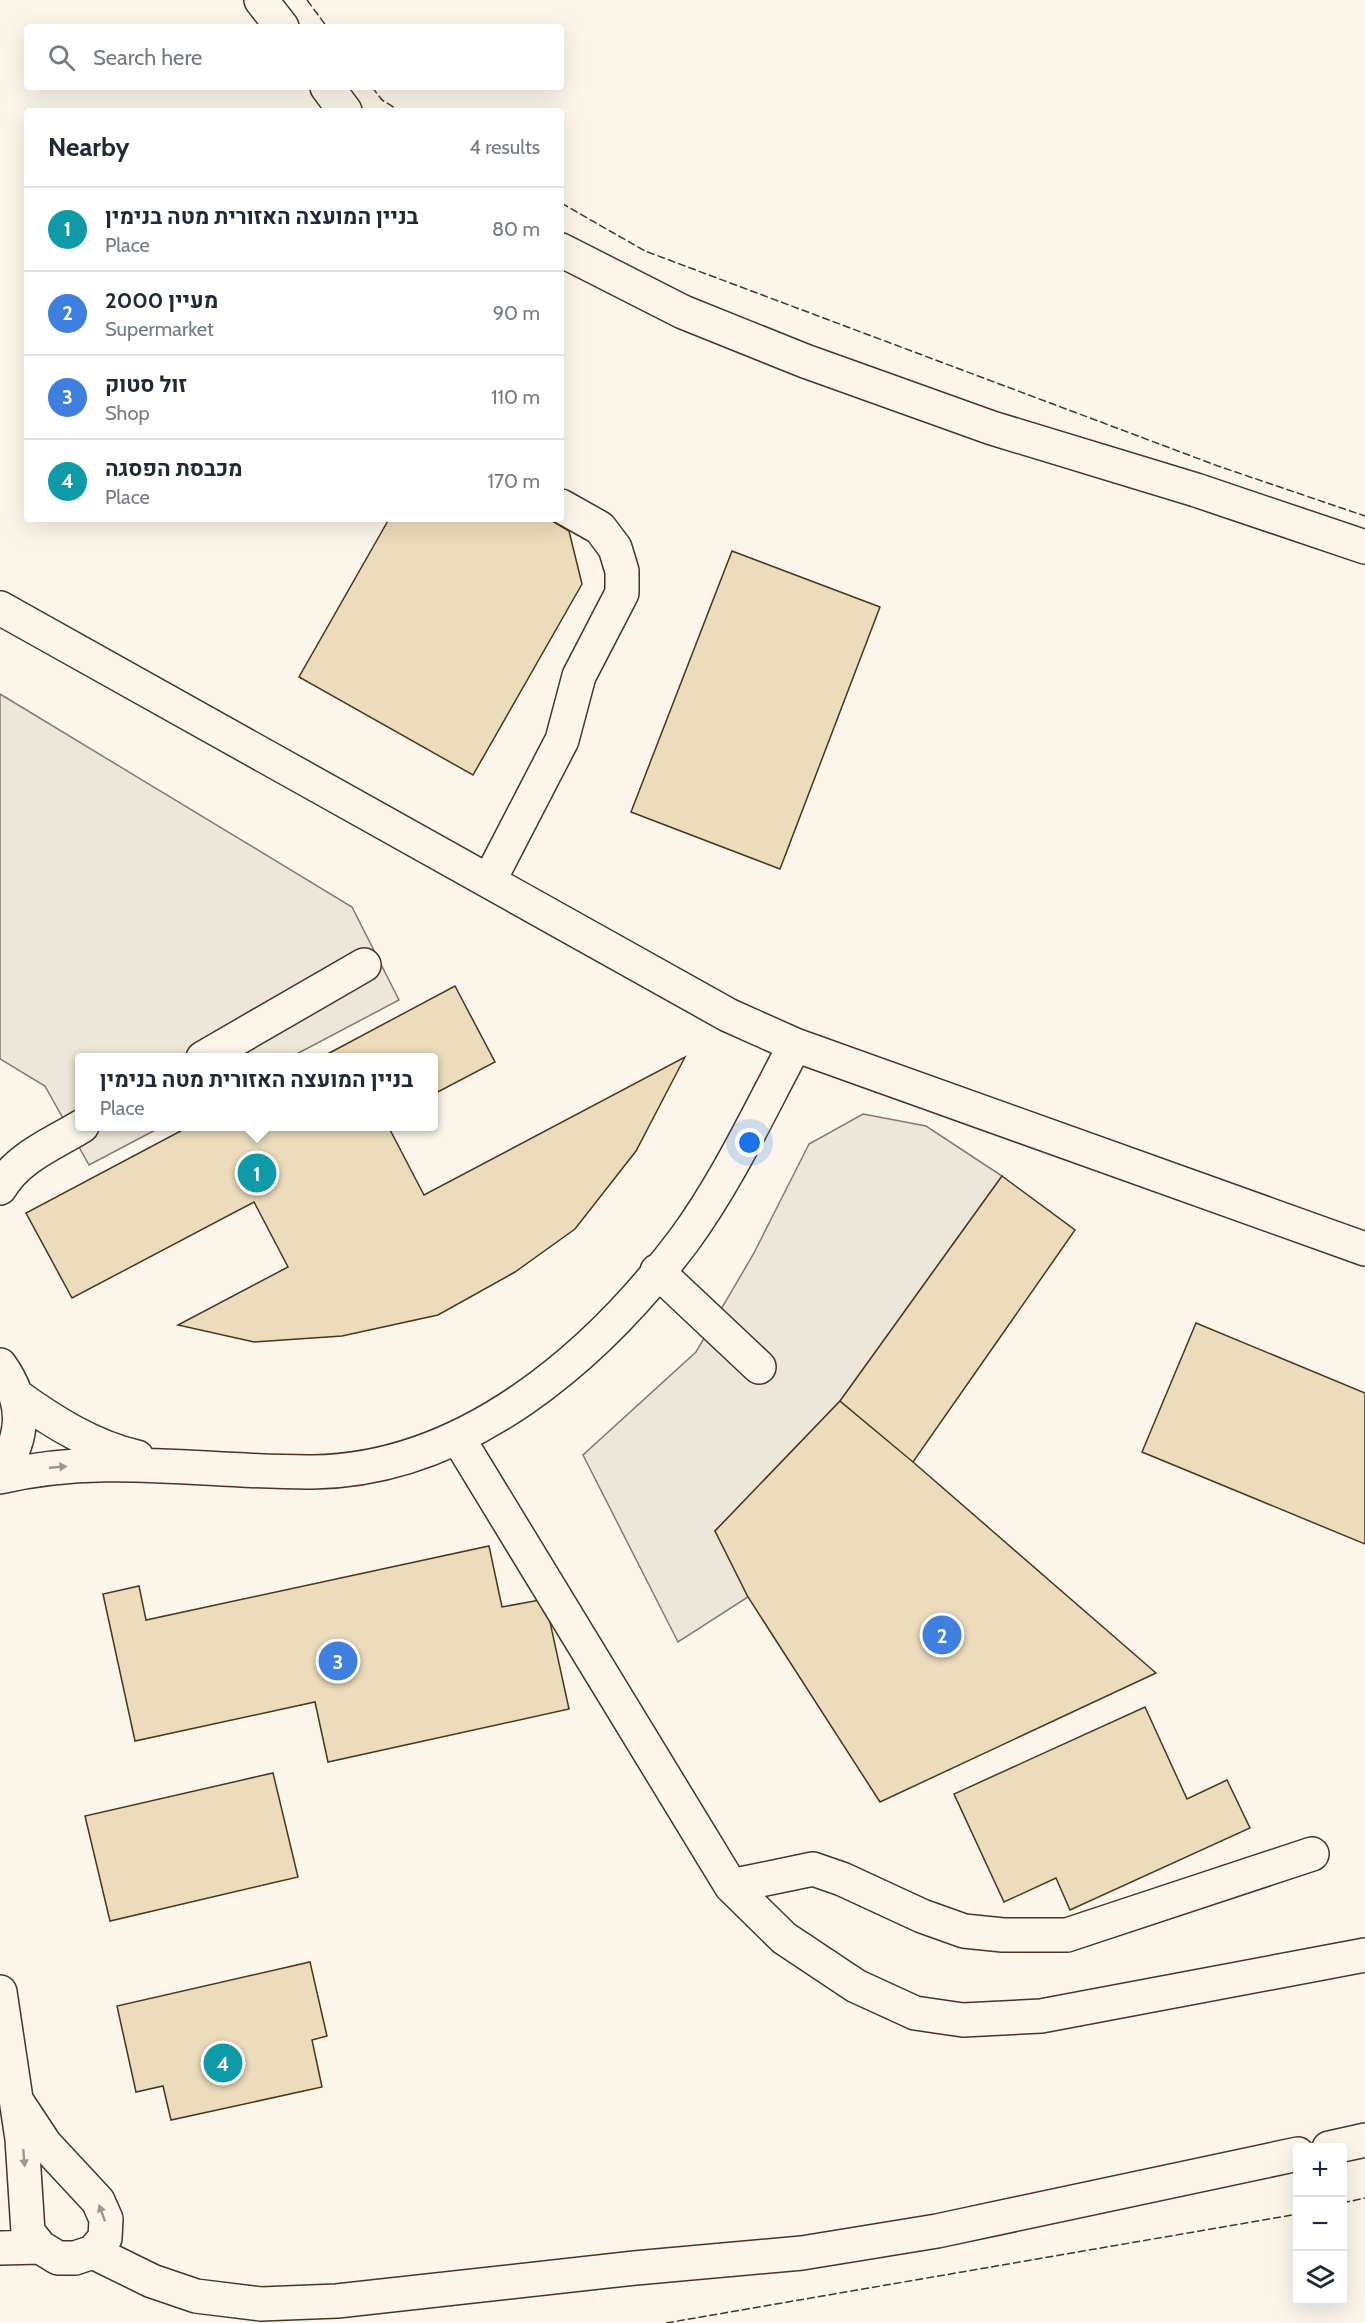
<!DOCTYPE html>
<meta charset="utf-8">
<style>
body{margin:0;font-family:Cabin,Heebo,sans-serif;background:#f2f2f3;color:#1f2937}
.controls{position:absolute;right:18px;bottom:18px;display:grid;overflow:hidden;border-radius:6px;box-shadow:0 6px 24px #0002}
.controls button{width:54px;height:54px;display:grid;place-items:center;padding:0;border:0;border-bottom:2px solid #e0e1e3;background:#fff;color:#1f2937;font:30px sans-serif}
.you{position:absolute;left:750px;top:1143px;width:21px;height:21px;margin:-15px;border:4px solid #fff;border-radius:50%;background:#1a73e8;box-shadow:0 0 0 9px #1a73e833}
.badge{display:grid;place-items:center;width:39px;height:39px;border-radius:50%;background:#0b8043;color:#fff;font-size:20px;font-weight:700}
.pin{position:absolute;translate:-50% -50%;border:3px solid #fff;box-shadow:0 2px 6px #0006}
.popup{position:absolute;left:75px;top:1053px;width:363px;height:78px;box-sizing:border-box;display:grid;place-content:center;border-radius:6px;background:#fff;filter:drop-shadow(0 2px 4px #0005);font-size:20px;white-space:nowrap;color:#747a83}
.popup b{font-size:22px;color:#1f2937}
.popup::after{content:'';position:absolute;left:50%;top:100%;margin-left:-12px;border:12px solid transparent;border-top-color:#fff}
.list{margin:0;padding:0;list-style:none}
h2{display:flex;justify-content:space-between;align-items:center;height:78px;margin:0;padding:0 24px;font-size:26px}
h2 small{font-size:20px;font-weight:400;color:#747a83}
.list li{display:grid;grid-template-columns:39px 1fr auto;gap:18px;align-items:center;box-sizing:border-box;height:84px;padding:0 24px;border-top:2px solid #e0e1e3}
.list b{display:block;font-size:22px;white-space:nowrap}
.list p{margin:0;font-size:20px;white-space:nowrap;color:#747a83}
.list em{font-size:20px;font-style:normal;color:#747a83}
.icon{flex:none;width:33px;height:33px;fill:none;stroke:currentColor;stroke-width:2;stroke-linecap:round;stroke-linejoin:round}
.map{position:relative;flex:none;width:1365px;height:2323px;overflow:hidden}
.search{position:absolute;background:#fff;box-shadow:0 6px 24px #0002;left:24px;top:24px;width:540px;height:66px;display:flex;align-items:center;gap:15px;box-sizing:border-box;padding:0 21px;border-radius:6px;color:#747a83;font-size:22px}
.panel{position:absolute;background:#fff;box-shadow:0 6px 24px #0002;left:24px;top:108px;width:540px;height:414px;border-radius:6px}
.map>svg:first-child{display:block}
.parking{fill:#ede7d9;stroke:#887966;stroke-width:1.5}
.building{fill:#ecdcbc;stroke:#4a3520;stroke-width:1.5}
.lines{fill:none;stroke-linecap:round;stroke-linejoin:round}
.minor-casing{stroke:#4a3520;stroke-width:36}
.minor{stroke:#fbf6e9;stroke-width:33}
.fence{stroke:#4a3520;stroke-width:1.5;stroke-dasharray:8 3;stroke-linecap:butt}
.oneway{fill:#a29684}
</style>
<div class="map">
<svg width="1365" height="2323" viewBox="0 0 1365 2323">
<rect width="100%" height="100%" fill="#fbf6e9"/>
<path class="parking" d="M0 694 352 907 399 1000 291 1057 80 1058V1126L161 1127 89 1165 45 1086 0 1059Z
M863 1114 926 1126 1002 1176 840 1401 715 1531 748 1597 678 1642 583 1455 696 1352 754 1253 809 1144Z"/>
<path class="building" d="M389 519H549L569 531 582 584 473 775 299 677Z
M732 551 880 607 780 869 631 812Z
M455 986 495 1062 434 1094V1058H320Z
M685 1057 636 1151 575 1229 515 1272 438 1315 342 1336 254 1342 178 1325 288 1267 254 1202 72 1298 26 1213 190 1126H388L424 1195Z
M1002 1176 1075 1230 913 1462 840 1401Z
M1196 1323 1365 1393V1544L1142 1452Z
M840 1401 913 1462 1156 1673 880 1802 748 1597 715 1531Z
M489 1546 502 1607 545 1599 569 1709 328 1762 315 1702 135 1741 103 1594 139 1586 146 1620Z
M1145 1707 1187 1799 1227 1780 1250 1828 1070 1910 1056 1878 1004 1902 954 1794Z
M273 1773 298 1877 110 1921 85 1816Z
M310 1962 327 2036 312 2040 322 2087 171 2120 163 2086 136 2092 117 2006Z"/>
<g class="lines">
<defs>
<path id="minor" d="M261 0 282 27
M327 87 345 111
M561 250 683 312 805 361 992 428 1196 490 1365 547
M0 608 728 1015 795 1045 1365 1249
M489 881 562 740 579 676 622 593V571L615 548 600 528 561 506
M203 1058 364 965
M0 1188C18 1157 53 1144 82 1126
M657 1271 759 1367
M0 1365C27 1403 25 1436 0 1474
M17 1396C53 1422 93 1447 137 1457
M458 1438 731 1886 784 1938 856 1986 915 2013 963 2020 1041 2016 1365 1955
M0 1477C106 1452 206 1473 313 1472 466 1470 596 1357 684 1240 728 1180 760 1110 795 1045
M731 1886 813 1869 842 1879 922 1916 964 1931 1003 1935H1067L1312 1854
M0 1992 22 2139 28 2232 40 2247 58 2258H75L93 2252 105 2238 106 2219 98 2201 45 2144 16 2100
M1329 2148 1365 2140
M0 2248 40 2247
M93 2252 152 2281 196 2296 261 2304 337 2301 635 2268 802 2253 937 2231 1298 2154"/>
</defs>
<use href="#minor" class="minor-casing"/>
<use href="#minor" class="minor"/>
<path class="fence" d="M307 0 327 27
M372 87 382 100 400 111
M561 203 645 251 1218 466 1365 516
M1342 2203 1365 2198
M666 2323 1298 2214"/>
</g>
<defs><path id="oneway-solid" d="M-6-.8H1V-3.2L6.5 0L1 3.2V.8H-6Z" transform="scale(1.5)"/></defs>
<g class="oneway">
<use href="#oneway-solid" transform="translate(58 1467) rotate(-5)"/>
<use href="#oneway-solid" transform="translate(24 2158) rotate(85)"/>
<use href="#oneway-solid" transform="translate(102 2213) rotate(-110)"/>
</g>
</svg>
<div class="controls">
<button>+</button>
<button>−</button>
<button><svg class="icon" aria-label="layers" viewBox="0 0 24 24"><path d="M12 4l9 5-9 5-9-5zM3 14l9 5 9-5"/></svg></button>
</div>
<div class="you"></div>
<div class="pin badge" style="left:257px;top:1173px;background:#0f9aa8">1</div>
<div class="popup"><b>בניין המועצה האזורית מטה בנימין</b>Place</div>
<div class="pin badge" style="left:942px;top:1635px;background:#3f7fe0">2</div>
<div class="pin badge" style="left:338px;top:1661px;background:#3f7fe0">3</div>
<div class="pin badge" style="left:223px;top:2063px;background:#0f9aa8">4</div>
<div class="search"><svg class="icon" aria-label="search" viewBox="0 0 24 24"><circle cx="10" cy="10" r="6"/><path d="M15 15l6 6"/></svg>Search here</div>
<section class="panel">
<h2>Nearby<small>4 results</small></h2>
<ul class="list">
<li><span class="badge" style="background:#0f9aa8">1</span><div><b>בניין המועצה האזורית מטה בנימין</b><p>Place</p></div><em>80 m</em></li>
<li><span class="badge" style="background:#3f7fe0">2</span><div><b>מעיין 2000</b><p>Supermarket</p></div><em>90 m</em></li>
<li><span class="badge" style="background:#3f7fe0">3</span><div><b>זול סטוק</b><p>Shop</p></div><em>110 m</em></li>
<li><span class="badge" style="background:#0f9aa8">4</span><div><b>מכבסת הפסגה</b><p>Place</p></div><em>170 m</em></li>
</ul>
</section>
</div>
